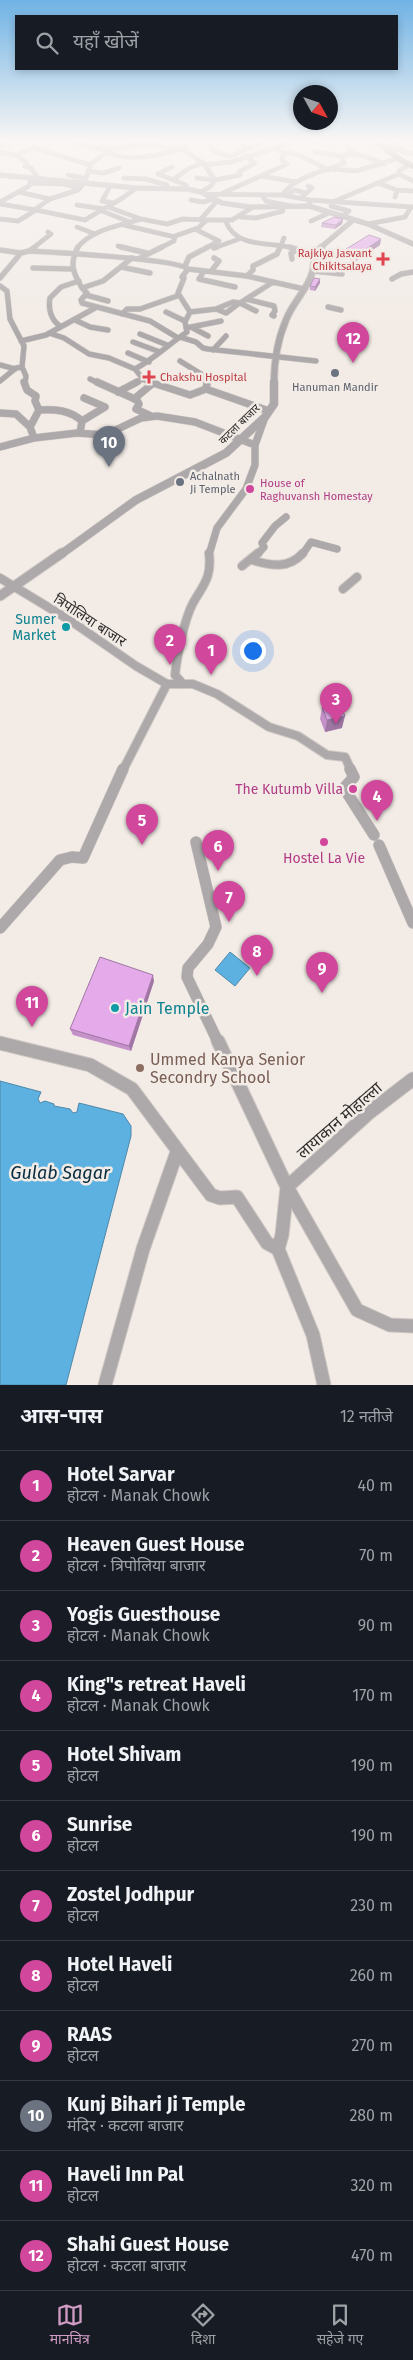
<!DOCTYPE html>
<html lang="hi">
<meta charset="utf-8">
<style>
body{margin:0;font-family:"Fira Sans","Noto Sans Devanagari",sans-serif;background:#20242c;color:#f1f3f6}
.compass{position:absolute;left:293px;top:85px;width:45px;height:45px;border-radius:50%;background:#171b24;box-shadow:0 2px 8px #0003;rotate:130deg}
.you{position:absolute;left:252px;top:650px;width:18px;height:18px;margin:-12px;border:4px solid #fff;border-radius:50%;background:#1a73e8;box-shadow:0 0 0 8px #1a73e833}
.badge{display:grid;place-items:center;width:32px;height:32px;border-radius:50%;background:#d19cc4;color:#fff;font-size:16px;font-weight:700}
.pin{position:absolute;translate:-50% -41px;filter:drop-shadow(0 1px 2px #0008)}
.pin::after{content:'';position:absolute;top:26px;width:18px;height:15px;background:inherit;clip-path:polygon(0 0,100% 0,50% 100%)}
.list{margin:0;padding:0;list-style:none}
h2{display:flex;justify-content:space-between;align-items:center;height:65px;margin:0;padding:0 20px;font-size:21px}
h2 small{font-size:16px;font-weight:400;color:#9ea1a6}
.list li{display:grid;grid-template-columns:32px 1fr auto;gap:15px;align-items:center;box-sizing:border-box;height:70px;padding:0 20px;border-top:1px solid #363941}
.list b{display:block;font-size:19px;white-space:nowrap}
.list p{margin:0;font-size:16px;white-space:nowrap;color:#9ea1a6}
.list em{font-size:16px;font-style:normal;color:#9ea1a6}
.icon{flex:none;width:28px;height:28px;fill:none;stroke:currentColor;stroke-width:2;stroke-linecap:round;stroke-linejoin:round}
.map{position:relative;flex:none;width:413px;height:1385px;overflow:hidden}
.search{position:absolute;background:#171b24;box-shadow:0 2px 8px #0003;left:15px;right:15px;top:15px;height:55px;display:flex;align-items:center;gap:12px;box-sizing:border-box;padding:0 18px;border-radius:0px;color:#9ea1a6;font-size:19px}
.sheet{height:905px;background:#171b24}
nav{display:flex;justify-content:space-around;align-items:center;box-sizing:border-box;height:70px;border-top:1px solid #363941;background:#171b24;font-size:14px;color:#9ea1a6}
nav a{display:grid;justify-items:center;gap:2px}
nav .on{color:#d19cc4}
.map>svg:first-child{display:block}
.water{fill:#5db1e1;stroke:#4e88aa}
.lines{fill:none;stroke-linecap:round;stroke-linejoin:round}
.minor-far5-casing{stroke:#cec8c4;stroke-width:5}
.minor-far4-casing{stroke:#cec8c4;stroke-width:6}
.minor-far3-casing{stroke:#cec8c4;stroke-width:8}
.minor-far2-casing{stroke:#cec8c4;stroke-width:10}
.minor-far1-casing{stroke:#cec8c4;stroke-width:12}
.minor-casing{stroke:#cec8c4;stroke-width:15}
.tertiary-far3-casing{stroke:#cec8c4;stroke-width:5.5}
.tertiary-far2-casing{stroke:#cec8c4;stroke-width:8}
.tertiary-far1-casing{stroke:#cec8c4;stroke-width:9}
.tertiary-casing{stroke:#cec8c4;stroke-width:11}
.secondary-casing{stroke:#cec8c4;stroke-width:6}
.minor-far5{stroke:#ada9aa;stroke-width:4.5}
.minor-far4{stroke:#ada9aa;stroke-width:5}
.minor-far3{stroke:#ada9aa;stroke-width:7}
.minor-far2{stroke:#ada9aa;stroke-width:8}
.minor-far1{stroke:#ada9aa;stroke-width:11}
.minor{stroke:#ada9aa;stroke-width:13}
.tertiary-far3{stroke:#ada9aa;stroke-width:5}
.tertiary-far2{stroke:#ada9aa;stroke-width:6}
.tertiary-far1{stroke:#ada9aa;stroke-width:8}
.tertiary{stroke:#ada9aa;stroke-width:9}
.secondary{stroke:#8e8889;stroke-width:5.5}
.wall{fill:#c492c9}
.shaded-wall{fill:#a077a4}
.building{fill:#e4aaea;stroke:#a077a4}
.health-dot{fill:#e0444e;stroke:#f2ebe6;stroke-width:2}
.worship-dot{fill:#6b7280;stroke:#f2ebe6;stroke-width:2}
.hotel-dot{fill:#d1479c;stroke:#f2ebe6;stroke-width:2}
.culture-dot{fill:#0f9aa8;stroke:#f2ebe6;stroke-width:2}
.education-dot{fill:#8d6e63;stroke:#f2ebe6;stroke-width:2}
.labels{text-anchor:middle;stroke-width:5;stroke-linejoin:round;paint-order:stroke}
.far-health-label{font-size:11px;fill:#be3a42;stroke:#f2ebe6;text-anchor:end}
.far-worship-label{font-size:11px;fill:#5b616d;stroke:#f2ebe6}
.far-street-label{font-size:11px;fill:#2c2a28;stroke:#f2ebe6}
.far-hotel-label{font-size:11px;fill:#b23c85;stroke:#f2ebe6;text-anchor:start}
.culture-label{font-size:14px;fill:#0d838f;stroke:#f2ebe6;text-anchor:end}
.street-label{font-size:14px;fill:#2c2a28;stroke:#f2ebe6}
.hotel-label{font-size:14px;fill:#b23c85;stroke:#f2ebe6;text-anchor:end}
.near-culture-label{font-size:16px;fill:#0d838f;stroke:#f2ebe6;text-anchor:start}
.near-education-label{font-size:16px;fill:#785e54;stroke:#f2ebe6;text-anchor:start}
.near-street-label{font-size:16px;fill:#2c2a28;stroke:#f2ebe6}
.near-water-label{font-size:18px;font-style:italic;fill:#062d41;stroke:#f2ebe6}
</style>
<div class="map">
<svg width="413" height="1385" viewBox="0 0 413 1385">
<rect width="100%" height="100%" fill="#f2ebe6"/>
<path class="water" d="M230 952 250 968 235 986 215 970Z
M0 1081 41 1092 38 1099 40 1103 45 1101 54 1104V1106L70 1109 73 1113 77 1112 79 1103 123 1114 131 1126V1136L66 1385H0Z"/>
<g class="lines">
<defs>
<path id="minor-far5" d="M23 140 37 143
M66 140 107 151
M98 140 110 149
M184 140V150L204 164 215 180 211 186 201 192
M243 140 244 151
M327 140H329
M346 140 348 147 354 153
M387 140 402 147
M210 146 214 151 230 156
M0 147 16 140
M384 147 413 154
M279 151 299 155 329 170
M0 152 16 155 34 148 90 165
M105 152C128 161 151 157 174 151
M315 152 341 156
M16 155 27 163 25 166 31 168 38 178
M234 155 265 140
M205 165 231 162 300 140
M172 167 158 174 186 185 187 189
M332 169 356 171 396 159
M88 171 104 173 119 168
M399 174 413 181
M68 175 86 178
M261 176 296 182
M124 178 146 179 167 185 166 189
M197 178 215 180 240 175 239 172 255 163 246 156
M173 180 189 168 203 163
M30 183 63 184 80 188
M378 183 397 190 395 197
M110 186 102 201 113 203
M397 190 413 191
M19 192 50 199
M223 193 287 164 282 160 283 153
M205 194 282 195C297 175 322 173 344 163L341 156C356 151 370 158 384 164
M287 194 295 190 305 193
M262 195 266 201 291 206
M282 195 310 200
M303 196 312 188 308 186
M191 200 203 202 214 199
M335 201 399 174V171L409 165
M0 202 29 186 31 179
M0 204 36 210
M77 205 105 209
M309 206 310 200 413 207
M331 206 349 211 341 217
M108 207 141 219 167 224 183 219 207 220
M34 210 50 199 78 190 84 183 91 164 110 149 145 144 184 150
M102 211 130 222
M241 217 256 218 283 211
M0 219 18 221 36 210 85 220C102 209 121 201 136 188
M200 220 217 201
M311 221 329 213
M226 222C237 249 269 241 293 248
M368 224 405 217 411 207
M124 225 175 237
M77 227 95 234
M195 229 219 241 206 248
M118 246 126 248
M33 248 51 234 48 232
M77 248C92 229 119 226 141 219
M160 248 174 241 175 236 198 228 207 220H232L253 207
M214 248 239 239
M280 248 284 238"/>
<path id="minor-far4" d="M78 247C69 263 73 273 82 288L103 281 132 258
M121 247 147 253
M289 247 313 254
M214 248 217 247
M0 250 21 253 29 251C51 252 178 259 188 269L247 276 304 289
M29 251 35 247
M138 259 162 247
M292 259 291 253 297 250
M185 266 189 257 208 247
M121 267 150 273
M33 268 72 269
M212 270 219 261 214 258
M204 271 199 279 235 287
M313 271 342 274
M247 276 253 270V266L277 254 280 247
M0 278 21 253
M392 279 401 274 413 272
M0 286 7 291 10 319 24 346 22 367 26 376 25 384
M82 288 87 293 81 300 82 303 150 321 178 338
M86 295 108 301
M246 299 274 306 275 311 272 315 274 316
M240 303 256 311
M328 307 341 310
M216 309 226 313 238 304H236
M166 312 185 321
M190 312 216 309 233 302 240 303 273 282
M122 314 127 309H140L177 296
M75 320 90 327 108 330
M60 326C51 320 48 309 50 298L61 287 79 281
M191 327 208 336
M186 328 221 321
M49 333 64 338 89 354 109 358 135 369 143 379 152 384
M140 334 167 345
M180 337 196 342 203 348 208 349 316 361
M21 341 46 335 95 308
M133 342 160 352
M213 350 226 336
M128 353 149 362
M180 361 201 374 208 384
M0 365 15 369
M135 369C154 359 169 344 187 332L185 322 190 312 178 293 184 278 182 277 188 269
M90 379 100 384
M0 381 16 368 22 367
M134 384 143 379"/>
<path id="minor-far3" d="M24 382 27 390 36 396 35 401 39 410 30 427 34 438
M97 382 137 400 139 404 136 409 151 416
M150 382 190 395 206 389 269 411
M206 389 207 382
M118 392 137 382
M134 399 152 384
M39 410C55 409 70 410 82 421L80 433
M0 413 16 414 30 427
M82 421 105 407 84 398
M0 447 34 438 77 433 105 435 141 418 157 416 195 422 255 445
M209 555 217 528 246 489 255 465V445L265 417
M257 555 264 547 262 543 275 526 286 517
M302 555 311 542 337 549"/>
<path id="minor-far2" d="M252 560C271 566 289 569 303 553
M242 566 258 553
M0 578 71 621 136 666 167 684H193L217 694 269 727 298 736 327 755 345 757 351 770
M343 589 357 577
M183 684 175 675C177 656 184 620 193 603 204 584 212 577 209 553
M123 770 167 684"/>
<path id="minor-far1" d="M350 769 354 777 344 788 374 835
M196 842 216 927 208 944 188 968 187 977 218 1042
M379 845 413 923
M0 928 60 860 72 857 83 858 123 769"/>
<path id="minor" d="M218 1041 287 1187 357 1310 390 1325 413 1326
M0 1043 90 1065 132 1089 211 1195 220 1198 237 1197 267 1243 278 1249
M287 1187 282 1235 278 1249 313 1335 324 1385
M287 1187 370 1112 413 1079
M105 1385 143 1249 177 1152"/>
<path id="tertiary-far3" d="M0 175 136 188 187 189 201 192 222 203 250 207 309 206 368 224 413 244
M320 248 352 221"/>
<path id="tertiary-far2" d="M274 384C274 361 277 341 286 320 294 298 319 280 313 254L322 247"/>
<path id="tertiary-far1" d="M60 555 136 500 226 453 265 417 274 404V382"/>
<path id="tertiary" d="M0 596 62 553"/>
<path id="secondary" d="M373 140 402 161 413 166"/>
</defs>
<use href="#minor-far5" class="minor-far5-casing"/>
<use href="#minor-far4" class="minor-far4-casing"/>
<use href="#minor-far3" class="minor-far3-casing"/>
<use href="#minor-far2" class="minor-far2-casing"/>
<use href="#minor-far1" class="minor-far1-casing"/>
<use href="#minor" class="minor-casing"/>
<use href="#tertiary-far3" class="tertiary-far3-casing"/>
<use href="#tertiary-far2" class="tertiary-far2-casing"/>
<use href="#tertiary-far1" class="tertiary-far1-casing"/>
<use href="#tertiary" class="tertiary-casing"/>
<use href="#secondary" class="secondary-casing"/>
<use href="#minor-far5" class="minor-far5"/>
<use href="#minor-far4" class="minor-far4"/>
<use href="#minor-far3" class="minor-far3"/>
<use href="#minor-far2" class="minor-far2"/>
<use href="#minor-far1" class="minor-far1"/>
<use href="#minor" class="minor"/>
<use href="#tertiary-far3" class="tertiary-far3"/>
<use href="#tertiary-far2" class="tertiary-far2"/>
<use href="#tertiary-far1" class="tertiary-far1"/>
<use href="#tertiary" class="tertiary"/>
<use href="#secondary" class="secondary"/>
</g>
<path class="wall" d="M343 219 342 224 335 229 321 227 322 223Z
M381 239 380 245 356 261 342 257 343 251Z
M320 279V283L315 291 310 290V286Z
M322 707 342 728 325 732 320 719Z
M154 981 131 1051 73 1035 70 1029Z"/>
<path class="shaded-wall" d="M343 219 342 224 335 229 336 225Z
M381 239 380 245 356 261 357 255Z
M320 279V283L315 291V287Z
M345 716 342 728 325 732 327 720Z
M153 975 154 981 131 1051 129 1046Z"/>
<path class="building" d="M334 217 343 219 336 225 322 223Z
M369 235 381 239 357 255 343 251Z
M314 278 320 279 315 287 310 286Z
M340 704 345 716 327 720 322 707Z
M100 957 153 975 129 1046 70 1029Z"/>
<linearGradient id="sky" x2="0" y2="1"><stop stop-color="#70b3e5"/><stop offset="0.42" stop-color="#f9f6f4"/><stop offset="1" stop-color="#f9f6f4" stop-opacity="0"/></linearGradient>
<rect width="413" height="334" fill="url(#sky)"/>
<g class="health-dot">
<path d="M380.5 251.5h5v5h5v5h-5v5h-5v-5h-5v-5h5z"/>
<path d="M146.5 369.5h5v5h5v5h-5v5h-5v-5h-5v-5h5z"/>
</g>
<g class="worship-dot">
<circle cx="335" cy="373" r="5"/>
<circle cx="180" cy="482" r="5"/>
</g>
<g class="hotel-dot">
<circle cx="250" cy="489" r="5"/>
<circle cx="353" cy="789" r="5"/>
<circle cx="324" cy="842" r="5"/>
</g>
<g class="culture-dot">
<circle cx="66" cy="627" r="5"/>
<circle cx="115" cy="1008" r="5"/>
</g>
<circle class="education-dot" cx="140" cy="1068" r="5"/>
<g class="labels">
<g class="far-health-label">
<text x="372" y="257">Rajkiya Jasvant<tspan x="372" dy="13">Chikitsalaya</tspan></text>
<text x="160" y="381" text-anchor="start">Chakshu Hospital</text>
</g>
<g class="far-worship-label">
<text x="335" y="391">Hanuman Mandir</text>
<text x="190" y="480" text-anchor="start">Achalnath<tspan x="190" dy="13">Ji Temple</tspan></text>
</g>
<g class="far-street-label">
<text transform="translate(239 424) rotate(-44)" y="4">कटला बाजार</text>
</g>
<g class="far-hotel-label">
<text x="260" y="487">House of<tspan x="260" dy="13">Raghuvansh Homestay</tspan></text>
</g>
<g class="culture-label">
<text x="56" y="624">Sumer<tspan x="56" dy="16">Market</tspan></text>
</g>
<g class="street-label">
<text transform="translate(90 620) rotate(33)" y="5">त्रिपोलिया बाजार</text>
</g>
<g class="hotel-label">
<text x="343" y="794">The Kutumb Villa</text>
<text x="324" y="863" text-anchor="middle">Hostel La Vie</text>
</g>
<g class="near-culture-label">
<text x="125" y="1014">Jain Temple</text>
</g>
<g class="near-education-label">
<text x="150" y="1065">Ummed Kanya Senior<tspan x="150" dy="18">Secondry School</tspan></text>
</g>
<g class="near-street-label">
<text transform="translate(339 1120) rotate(-41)" y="6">लायाकान मोहाल्ला</text>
</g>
<g class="near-water-label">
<text x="60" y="1179">Gulab Sagar</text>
</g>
</g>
</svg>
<svg class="compass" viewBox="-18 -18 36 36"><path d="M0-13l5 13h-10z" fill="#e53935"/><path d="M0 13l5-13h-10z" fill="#9ea1a6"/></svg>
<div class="you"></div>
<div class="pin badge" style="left:211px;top:675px;background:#d1479c">1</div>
<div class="pin badge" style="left:170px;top:665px;background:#d1479c">2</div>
<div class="pin badge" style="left:336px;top:724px;background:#d1479c">3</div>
<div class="pin badge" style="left:377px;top:821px;background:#d1479c">4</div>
<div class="pin badge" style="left:142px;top:845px;background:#d1479c">5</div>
<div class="pin badge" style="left:218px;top:871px;background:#d1479c">6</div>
<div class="pin badge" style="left:229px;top:922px;background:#d1479c">7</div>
<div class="pin badge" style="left:257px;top:976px;background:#d1479c">8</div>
<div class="pin badge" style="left:322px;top:993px;background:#d1479c">9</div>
<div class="pin badge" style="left:109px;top:467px;background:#6b7280">10</div>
<div class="pin badge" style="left:32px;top:1027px;background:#d1479c">11</div>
<div class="pin badge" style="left:353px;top:363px;background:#d1479c">12</div>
<div class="search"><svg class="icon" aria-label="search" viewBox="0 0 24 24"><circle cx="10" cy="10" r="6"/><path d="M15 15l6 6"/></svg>यहाँ खोजें</div>
</div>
<section class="sheet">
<h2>आस-पास<small>12 नतीजे</small></h2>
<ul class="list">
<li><span class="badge" style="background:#d1479c">1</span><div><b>Hotel Sarvar</b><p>होटल · Manak Chowk</p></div><em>40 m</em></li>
<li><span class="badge" style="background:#d1479c">2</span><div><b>Heaven Guest House</b><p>होटल · त्रिपोलिया बाजार</p></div><em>70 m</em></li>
<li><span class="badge" style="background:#d1479c">3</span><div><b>Yogis Guesthouse</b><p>होटल · Manak Chowk</p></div><em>90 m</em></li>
<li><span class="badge" style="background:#d1479c">4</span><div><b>King&quot;s retreat Haveli</b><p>होटल · Manak Chowk</p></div><em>170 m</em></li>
<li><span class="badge" style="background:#d1479c">5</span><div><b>Hotel Shivam</b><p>होटल</p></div><em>190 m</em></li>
<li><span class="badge" style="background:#d1479c">6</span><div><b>Sunrise</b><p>होटल</p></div><em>190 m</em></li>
<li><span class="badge" style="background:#d1479c">7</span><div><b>Zostel Jodhpur</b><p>होटल</p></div><em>230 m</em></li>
<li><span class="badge" style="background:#d1479c">8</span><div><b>Hotel Haveli</b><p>होटल</p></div><em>260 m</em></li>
<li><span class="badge" style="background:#d1479c">9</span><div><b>RAAS</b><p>होटल</p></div><em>270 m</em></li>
<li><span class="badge" style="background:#6b7280">10</span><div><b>Kunj Bihari Ji Temple</b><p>मंदिर · कटला बाजार</p></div><em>280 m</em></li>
<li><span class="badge" style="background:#d1479c">11</span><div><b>Haveli Inn Pal</b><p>होटल</p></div><em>320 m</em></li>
<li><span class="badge" style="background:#d1479c">12</span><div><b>Shahi Guest House</b><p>होटल · कटला बाजार</p></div><em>470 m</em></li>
</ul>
</section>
<nav>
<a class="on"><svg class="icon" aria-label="map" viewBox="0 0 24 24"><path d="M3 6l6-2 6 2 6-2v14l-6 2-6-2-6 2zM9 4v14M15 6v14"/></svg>मानचित्र</a>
<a><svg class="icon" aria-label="directions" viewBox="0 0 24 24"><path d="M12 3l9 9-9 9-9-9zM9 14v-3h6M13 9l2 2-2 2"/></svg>दिशा</a>
<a><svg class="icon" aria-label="saved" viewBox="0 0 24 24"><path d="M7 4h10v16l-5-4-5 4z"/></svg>सहेजे गए</a>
</nav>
